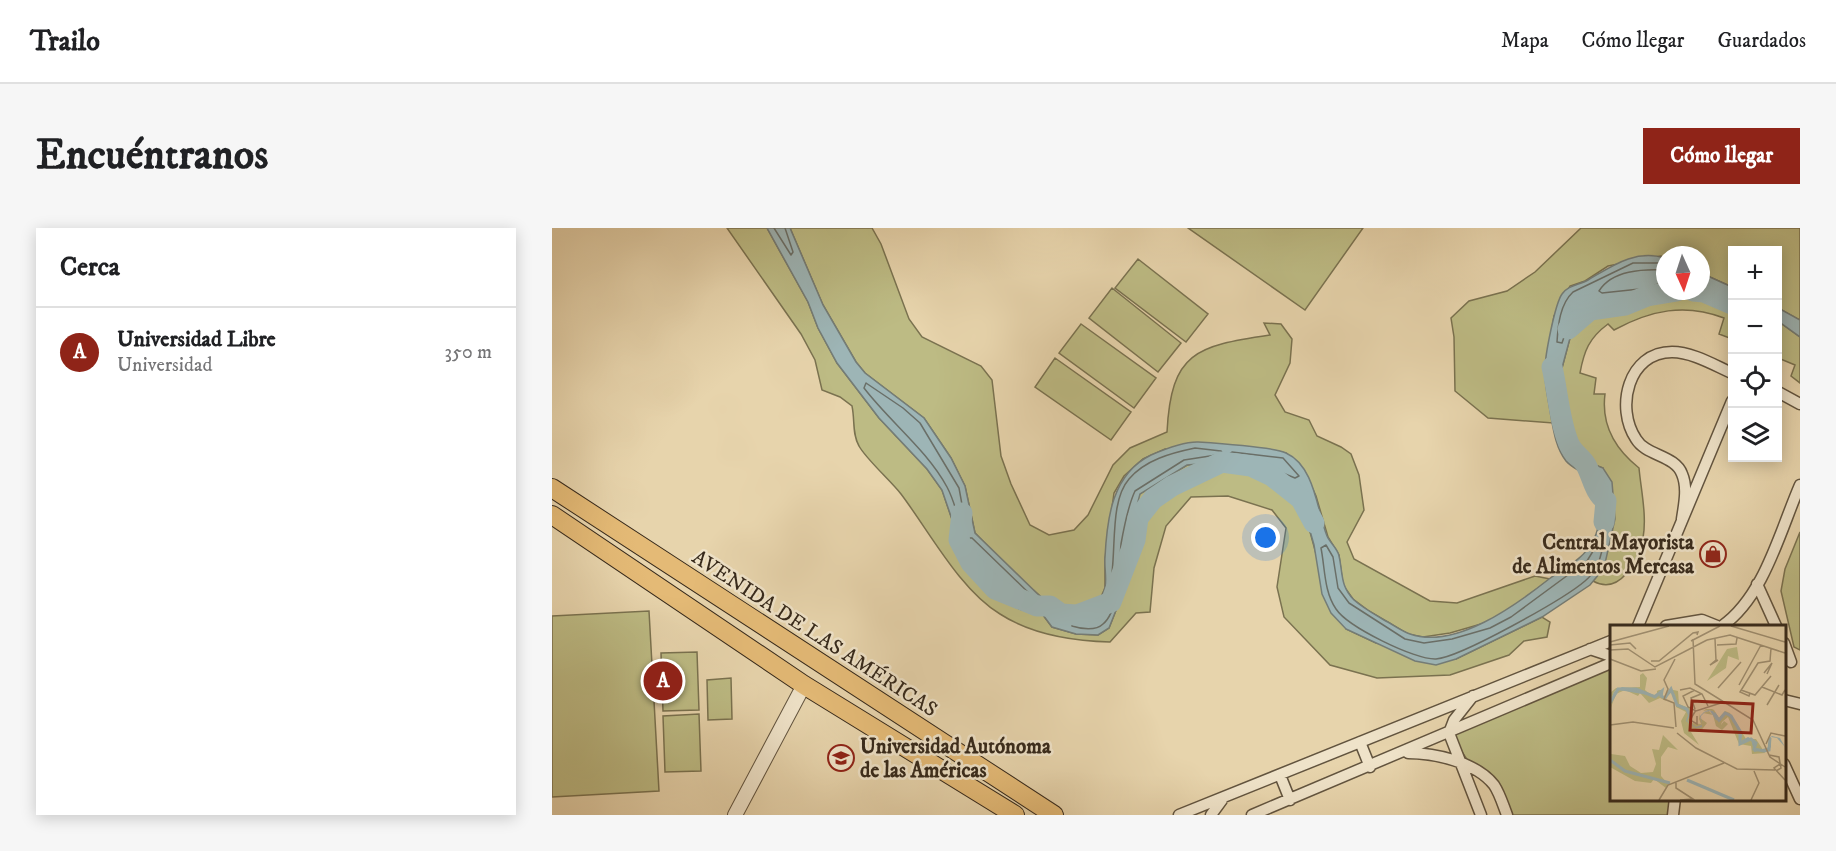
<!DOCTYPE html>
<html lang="es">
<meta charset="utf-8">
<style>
body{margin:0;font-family:"IM FELL DW Pica",serif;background:#f6f6f6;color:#202124}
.controls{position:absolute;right:18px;top:18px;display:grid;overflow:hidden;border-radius:0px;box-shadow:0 3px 15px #0003}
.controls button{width:54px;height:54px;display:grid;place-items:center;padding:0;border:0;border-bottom:2px solid #e0e0e0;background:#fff;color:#202124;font:30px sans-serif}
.compass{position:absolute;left:1104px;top:18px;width:54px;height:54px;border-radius:50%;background:#fff;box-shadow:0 3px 15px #0003;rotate:177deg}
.you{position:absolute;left:714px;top:310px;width:21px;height:21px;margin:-15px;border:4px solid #fff;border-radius:50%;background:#1a73e8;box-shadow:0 0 0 9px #1a73e833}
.badge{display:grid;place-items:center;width:39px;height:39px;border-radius:50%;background:#8f2418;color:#fff;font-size:20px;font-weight:700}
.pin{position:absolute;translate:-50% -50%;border:3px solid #fff;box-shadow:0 2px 6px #0006}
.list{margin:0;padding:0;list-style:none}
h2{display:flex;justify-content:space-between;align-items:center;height:78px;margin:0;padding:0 24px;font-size:26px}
h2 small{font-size:20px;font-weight:400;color:#757577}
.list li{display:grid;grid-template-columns:39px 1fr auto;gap:18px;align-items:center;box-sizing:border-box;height:90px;padding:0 24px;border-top:2px solid #e0e0e0}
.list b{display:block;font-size:22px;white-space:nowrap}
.list p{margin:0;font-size:20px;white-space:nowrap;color:#757577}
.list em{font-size:20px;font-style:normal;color:#757577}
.icon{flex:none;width:33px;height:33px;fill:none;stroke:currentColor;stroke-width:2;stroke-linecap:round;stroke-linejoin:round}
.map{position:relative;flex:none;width:1248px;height:587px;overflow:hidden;border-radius:0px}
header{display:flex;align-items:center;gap:36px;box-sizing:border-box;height:84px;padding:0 30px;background:#fff;border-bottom:2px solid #e0e0e0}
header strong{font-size:28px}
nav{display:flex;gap:33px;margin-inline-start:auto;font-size:21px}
.intro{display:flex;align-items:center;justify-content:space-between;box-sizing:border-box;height:144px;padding:0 36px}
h1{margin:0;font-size:42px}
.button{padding:15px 27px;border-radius:0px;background:#8f2418;color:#fff;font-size:21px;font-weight:700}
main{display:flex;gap:36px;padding:0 36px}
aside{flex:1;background:#fff;border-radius:0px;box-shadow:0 3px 15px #0003}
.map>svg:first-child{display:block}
.green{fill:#bdbb84;stroke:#7a7250;stroke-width:1.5}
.water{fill:#9db5b6;stroke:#747d78;stroke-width:1.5}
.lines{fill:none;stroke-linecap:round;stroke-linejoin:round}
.shore{stroke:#6a6f68;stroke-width:1.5}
.river{stroke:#9db5b6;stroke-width:21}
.minor-casing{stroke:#62543f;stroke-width:13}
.tertiary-casing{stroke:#62543f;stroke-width:16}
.trunk-casing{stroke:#36291b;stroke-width:20}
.minor{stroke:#efe3c9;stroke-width:10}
.tertiary{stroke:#efe3c9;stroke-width:14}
.trunk{stroke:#e4ba76;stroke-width:18}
.labels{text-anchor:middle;stroke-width:5;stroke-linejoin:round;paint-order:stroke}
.poi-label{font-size:21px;font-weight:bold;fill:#36291b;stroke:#efe3c9;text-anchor:end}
.street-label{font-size:21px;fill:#36291b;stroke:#efe3c9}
.inset-river{fill:none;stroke:#9db5b6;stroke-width:3}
.inset-road{fill:none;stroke:#a09072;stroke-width:1.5}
.view{fill:#8f2418;fill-opacity:0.15;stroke:#8f2418;stroke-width:3}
.inset-edge{fill:none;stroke:#36291b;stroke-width:3}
</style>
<header>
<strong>Trailo</strong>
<nav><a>Mapa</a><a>Cómo llegar</a><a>Guardados</a></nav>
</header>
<div class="intro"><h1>Encuéntranos</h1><a class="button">Cómo llegar</a></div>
<main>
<aside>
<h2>Cerca<small></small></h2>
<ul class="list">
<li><span class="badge">A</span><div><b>Universidad Libre</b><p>Universidad</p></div><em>350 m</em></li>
</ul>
</aside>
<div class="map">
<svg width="1248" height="587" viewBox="0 0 1248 587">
<rect width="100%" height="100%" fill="#e7d4ac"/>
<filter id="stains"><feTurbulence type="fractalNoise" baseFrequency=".00333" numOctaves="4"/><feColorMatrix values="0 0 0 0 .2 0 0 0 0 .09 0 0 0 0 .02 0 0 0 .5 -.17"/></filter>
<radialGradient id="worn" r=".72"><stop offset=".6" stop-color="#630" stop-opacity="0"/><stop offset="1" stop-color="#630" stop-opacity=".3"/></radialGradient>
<path class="green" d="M175 0H215L256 74 266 100 285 135 327 190 375 241 390 262 407 312 427 343 467 381 491 387 500 399 524 406 546 407 557 400 572 362 575 315 587 266 635 237 670 234 699 238 738 254 749 271 766 333 794 401 824 415 904 431 990 389 998 394 995 409 972 413 957 427 898 447 825 450 778 437 732 389 725 359 734 300 720 282 676 268 639 269 614 298 602 340 598 384 584 385 558 414C521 413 479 406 448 386 408 362 377 303 349 266 339 253 314 231 307 218 300 206 303 192 300 178L288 169 270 162 263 132 249 106Z
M238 0H320L329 16 357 91 370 109 429 138 440 152 449 228 459 256 478 297 497 307 522 302 536 287 561 237 578 220 615 204C619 124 644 118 718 107L712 95 729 96 740 111 738 135 723 167 733 184 757 192 765 208 789 219 799 226 807 247 812 282 795 314 802 331 878 373 905 375 983 348 998 351 956 383 936 394 898 405 871 409 856 406 817 383 801 371 791 357 787 327 776 309 764 268 752 242 734 225 689 218 613 221 591 231 572 248 562 265 553 331V360L547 373 537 382 525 387 509 386 463 346 423 305 413 258 399 230 372 190 313 145 304 134 271 77Z
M636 0H811L753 82Z
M1029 0H1248V92L1226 80V22H1180V59L1149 45V27H1113V30L1109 28 1056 38 1033 53 1018 58 1002 88 993 141 1001 195 936 190 903 163 902 109 899 90 917 73 955 63 983 44Z
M586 31 656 86 634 114 563 60Z
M560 60 629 115 606 144 537 90Z
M1125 63 1159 67 1180 76V111L1167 106 1172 90C1133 75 1099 82 1062 102L1056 96C1037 110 1032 123 1028 145L1044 150 1042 166H1053C1049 197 1063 221 1087 240 1089 262 1095 288 1091 310 1086 333 1068 368 1041 353L1052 340 1051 240 1025 230 1017 217 1003 166 1018 110 1038 82 1058 77 1100 73Z
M1226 93 1248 109V155L1239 148 1243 137 1226 130Z
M529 96 604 150 582 180 507 125Z
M503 130 579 184 559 212 483 159Z
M1248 304V422L1242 419 1229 363 1233 341Z
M97 383 107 563 0 569V388Z
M145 424 147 482 111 483 109 425Z
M1059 435V570L1123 571 1121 587H955L949 569 923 543 897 505Z
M179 450 180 491 156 492 155 452Z
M147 486 149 543 113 544 111 488Z"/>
<path class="water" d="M215 0H238L271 77 304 134 313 145 372 190 399 230 413 258 423 305 498 378C519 392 547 387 553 359 555 350 552 339 553 329 555 290 560 246 599 227 613 221 630 214 645 214 660 215 722 219 734 225 763 238 765 283 775 308 778 315 786 321 787 328 791 345 788 358 802 372 811 380 822 386 832 392 840 396 849 403 858 406 903 422 964 377 997 351 1013 339 1031 332 1041 313 1052 291 1051 264 1033 247 1027 242 1019 239 1014 233 1003 219 1001 199 998 183 996 170 992 154 993 141 993 127 1003 76 1010 66 1016 57 1027 57 1036 52 1060 38 1083 21 1113 30V63H1125L1100 73 1058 77 1038 82 1018 110 1003 166 1017 217 1026 230 1051 240 1060 254 1063 291 1052 340 1038 357 990 389 904 431 884 437 863 433 794 401 779 385 770 366 762 317 749 271 738 254 699 238 670 234 635 237 588 266 575 315 572 362 557 400 546 407 524 406 500 399 491 387 463 379 427 343 407 312 390 262 375 241 327 190 285 135 266 100 256 74Z
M1149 45 1180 59V76L1159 67 1137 63H1149Z
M1226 80 1248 92V109L1226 93Z"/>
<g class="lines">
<path class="shore" d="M222 0 239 27 241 24 233 0
M1113 35H1081L1021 64C1008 76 1006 97 1005 114L1010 115C1028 57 1071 79 1113 61
M1113 42C1091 41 1060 42 1047 63L1050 65 1097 60 1113 53
M314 155 351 180 368 195 407 260 415 304 410 303C406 288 402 272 395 259 375 222 338 194 312 160Z
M643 220 669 223 671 226 632 232 583 263C576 278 572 299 569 316 567 337 568 382 551 396 544 403 529 401 520 398V394C585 390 545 288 577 251 593 232 619 225 643 220Z
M680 224 731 230 747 248 743 250 699 232 679 229 677 226Z
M420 310 482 370 486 378C457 380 429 336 415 314L416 310Z
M1046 315 1051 318C1048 332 1045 343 1033 353 1012 371 909 429 884 431 863 432 796 399 784 381 772 364 773 340 769 320L774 317 781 329 786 360 797 375 853 411 872 415 900 411 938 400 959 389 1035 333Z"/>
<path class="river" d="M1141 63 1152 64 1180 76
M1016 101 1038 82 1073 77 1095 68 1125 63
M1000 139C1006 165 1007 192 1017 216 1021 225 1030 230 1034 237 1041 250 1042 264 1054 273L1052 294
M410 285 407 312 419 335 443 361 485 378H498L509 386 525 387 559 374 583 312 586 290 601 271 620 258 670 234 699 238 720 248 749 271 762 295"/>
<defs>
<path id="minor" d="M1226 164 1248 176
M1130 291C1132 277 1136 260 1130 246 1123 227 1094 228 1084 211 1063 180 1076 124 1120 124 1140 124 1162 137 1180 145
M1205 356 1224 398
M1086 398 1180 173
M1114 398 1150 392 1165 398
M1170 398C1212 369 1228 303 1248 257
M1232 415 1239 434
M1038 421 1059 428
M921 468 902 492 897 505 929 587
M1232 472 1248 476
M808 514 818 539
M856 525C883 525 924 534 942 557 948 566 951 577 955 587
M1232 536 1248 571
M728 547 738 572
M627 587 1059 413
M659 587 670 572
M700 587 1059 435
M1121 587 1123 570"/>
<path id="tertiary" d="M183 587 252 457"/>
<path id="trunk" d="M0 260 502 587
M0 287 252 457 463 587"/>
</defs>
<use href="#minor" class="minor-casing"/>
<use href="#tertiary" class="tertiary-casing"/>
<use href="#trunk" class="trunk-casing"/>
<use href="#minor" class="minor"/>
<use href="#tertiary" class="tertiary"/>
<use href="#trunk" class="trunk"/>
</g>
<defs>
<symbol id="shop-ring" viewBox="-11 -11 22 22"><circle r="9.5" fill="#efe3c9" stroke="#8f2418" stroke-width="1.5"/><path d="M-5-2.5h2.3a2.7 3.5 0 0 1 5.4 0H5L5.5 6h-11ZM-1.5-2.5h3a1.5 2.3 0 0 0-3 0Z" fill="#8f2418"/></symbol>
<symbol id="university-ring" viewBox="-11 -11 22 22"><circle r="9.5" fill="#efe3c9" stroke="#8f2418" stroke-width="1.5"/><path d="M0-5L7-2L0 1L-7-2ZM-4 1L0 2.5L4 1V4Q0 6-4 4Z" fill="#8f2418"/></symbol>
</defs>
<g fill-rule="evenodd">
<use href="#shop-ring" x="1146" y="311" width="30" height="30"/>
<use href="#university-ring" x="274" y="515" width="30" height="30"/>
</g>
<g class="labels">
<g class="poi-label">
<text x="1142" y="321">Central Mayorista<tspan x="1142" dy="24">de Alimentos Mercasa</tspan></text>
<text x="308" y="525" text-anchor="start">Universidad Autónoma<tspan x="308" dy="24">de las Américas</tspan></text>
</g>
<g class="street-label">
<text transform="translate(263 405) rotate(33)" y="7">AVENIDA DE LAS AMÉRICAS</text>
</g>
</g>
<g transform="translate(1058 397)">
<rect width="176" height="176" fill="#e7d4ac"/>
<path d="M127 22 129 35 118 31 116 43 97 56 117 24ZM33 48 37 53 35 65 42 71H47V66L49 65H53L49 67 56 76 50 73 39 78 30 68 28 71 15 65 6 69 0 85 4 69 9 65 22 64 37 69 19 63 7 64 4 67 0 78V68L6 63 30 62V50ZM59 64 68 66 69 79 81 84V98L91 99 89 94 90 88V93L97 98 90 107H81L89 120 74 108 71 96 76 87 66 82 65 70 62 66 58 68ZM96 84H102L104 85 109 93 115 86 120 88 136 114H146L155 128 142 129 141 121 129 119 118 92 112 97 111 100 114 96 118 99 112 105 106 101 103 90 93 88 99 86 104 91 100 85 93 86ZM53 110 68 125 58 122 51 132V151L58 159 56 163 44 154 41 158 25 156 0 142 1 129 15 131 20 141 31 148 43 147 46 139 42 124 49 125Z" fill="#bdbb84"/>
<path d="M12 62 28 64 44 70 52 65 53 72 59 66H62L65 70 67 80 78 85 80 90 77 96 86 102 92 100 90 91 94 87 98 85 103 86 109 95 116 87 121 90 127 101 132 110 131 116 138 112 142 114 146 120 145 126 160 122 159 113 162 111 170 113 175 122 167 113 161 112V122L159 124 144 127 141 114 130 117 128 104 117 88 110 96 106 95 100 86 95 87 91 91 92 102 86 103 76 96 79 87 67 81 62 67 55 73 52 72 51 66 44 71 9 65 0 80 4 67Z" fill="#9db5b6"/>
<path class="inset-river" d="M0 78 8 64H26L45 72 52 66 51 71 55 73 61 64 67 80 77 84 79 89M104 88 109 95 115 88 121 91 130 106V119L141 114 146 118 144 124 154 126 159 125 160 113M0 135 15 146 60 158M77 155 124 175"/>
<path class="inset-road" d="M121 1 175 17M83 14 85 59 143 95 160 132 175 142M105 14 106 35 100 40 108 35M97 15 120 10 175 28M81 16 110 1M0 17 59 1M0 20 20 18 26 24M107 20 126 19 127 13M0 25 18 24 45 42 97 15M0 34 31 46 46 44M65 34 54 55 58 64 54 74 64 78 66 102M41 36H49L83 8 88 7 87 10M154 48 162 38 157 49M129 60 151 20M152 62 172 70 175 65M108 63 131 37M70 65 80 63 92 69 98 81M85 65 73 71 78 82 86 86 114 77M131 65 145 70 161 51M140 68 139 71 130 67 148 38 160 36 161 23M157 80 169 60M85 84 81 73 91 69M86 85 80 95 87 99V91M0 100 23 97 64 103M67 108 86 123 127 144 165 145M156 119 161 108 175 111M159 130 169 132 171 143 166 146M170 139 164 143 175 155M66 157V163L83 174 70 175M49 175 58 160 114 138M141 175 149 158 144 146"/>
<path class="view" d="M82 76 143 79 141 108 80 105Z"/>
<rect width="176" height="176" class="inset-edge"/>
</g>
<rect width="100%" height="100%" filter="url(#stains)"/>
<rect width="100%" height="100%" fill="url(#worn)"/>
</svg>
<div class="controls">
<button>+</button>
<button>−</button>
<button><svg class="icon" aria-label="locate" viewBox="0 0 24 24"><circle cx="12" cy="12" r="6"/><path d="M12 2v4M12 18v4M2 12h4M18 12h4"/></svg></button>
<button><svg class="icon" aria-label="layers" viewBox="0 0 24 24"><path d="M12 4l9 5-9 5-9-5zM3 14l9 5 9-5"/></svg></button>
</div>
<svg class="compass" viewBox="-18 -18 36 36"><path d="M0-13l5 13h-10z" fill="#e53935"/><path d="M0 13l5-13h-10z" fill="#757577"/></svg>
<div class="you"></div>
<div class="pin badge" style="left:111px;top:453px">A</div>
</div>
</main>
